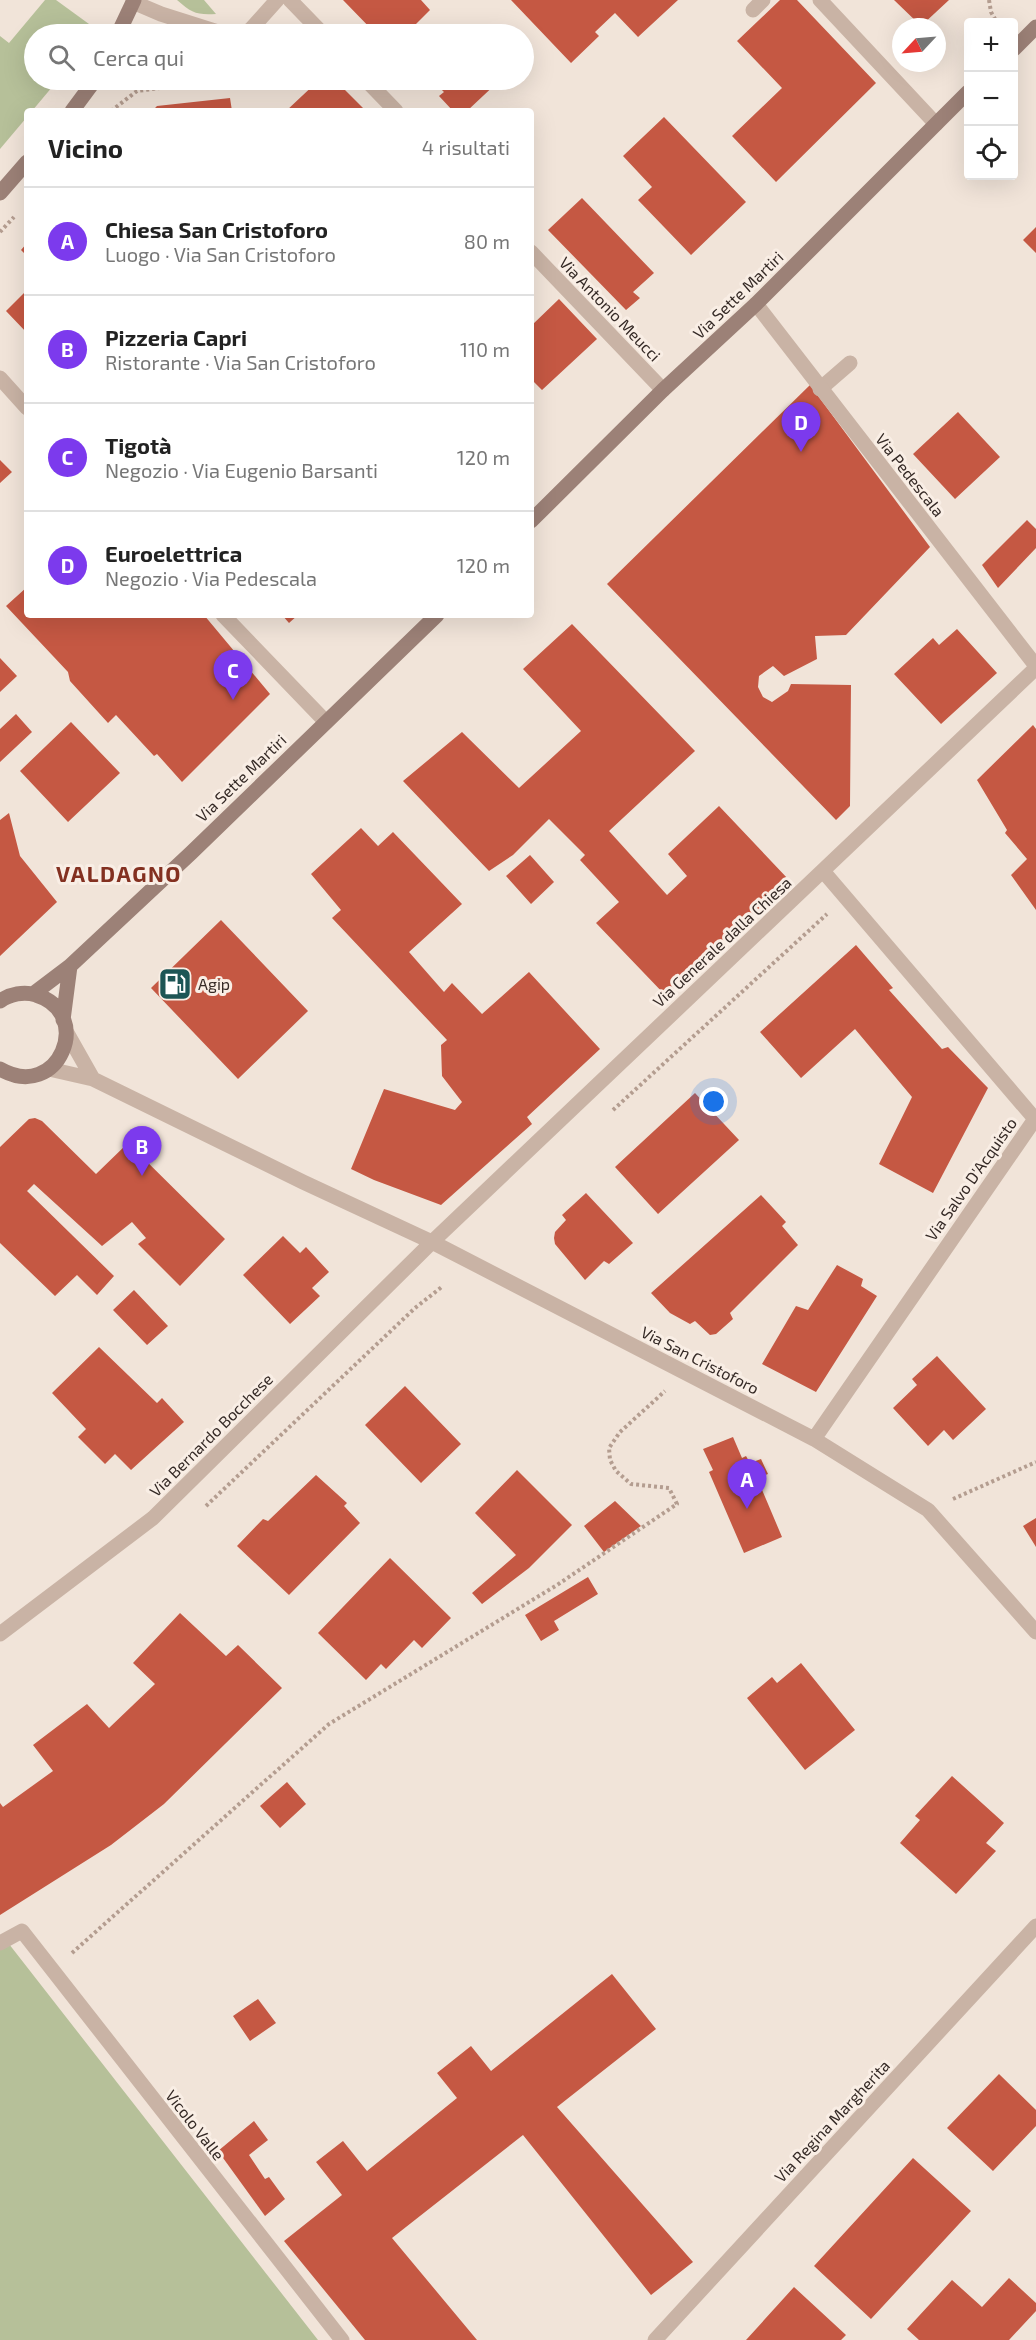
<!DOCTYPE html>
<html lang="it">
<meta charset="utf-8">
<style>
body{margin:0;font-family:"Exo 2",sans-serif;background:#f6f6f6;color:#222}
.controls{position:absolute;right:18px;top:18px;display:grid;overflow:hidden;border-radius:6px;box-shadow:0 6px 24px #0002}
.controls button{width:54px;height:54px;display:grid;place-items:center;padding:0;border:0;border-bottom:2px solid #e0e0e0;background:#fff;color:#222;font:30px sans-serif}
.compass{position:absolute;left:892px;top:18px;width:54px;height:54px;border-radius:50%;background:#fff;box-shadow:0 6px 24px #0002;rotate:244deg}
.you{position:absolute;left:714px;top:1102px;width:21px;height:21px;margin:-15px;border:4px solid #fff;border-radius:50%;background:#1a73e8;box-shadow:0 0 0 9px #1a73e833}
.badge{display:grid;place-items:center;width:39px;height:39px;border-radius:50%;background:#7c3aed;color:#fff;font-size:20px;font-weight:700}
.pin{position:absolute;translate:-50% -50px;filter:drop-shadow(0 2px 3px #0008)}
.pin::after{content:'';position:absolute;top:32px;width:21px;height:18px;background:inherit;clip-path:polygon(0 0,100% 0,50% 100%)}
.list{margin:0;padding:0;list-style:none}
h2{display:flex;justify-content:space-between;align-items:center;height:78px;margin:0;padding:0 24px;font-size:26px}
h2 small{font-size:20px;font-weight:400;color:#767676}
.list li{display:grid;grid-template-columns:39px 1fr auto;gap:18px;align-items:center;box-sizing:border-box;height:108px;padding:0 24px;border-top:2px solid #e0e0e0}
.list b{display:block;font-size:22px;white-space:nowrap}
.list p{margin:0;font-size:20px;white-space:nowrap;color:#767676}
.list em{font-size:20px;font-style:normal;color:#767676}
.icon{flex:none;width:33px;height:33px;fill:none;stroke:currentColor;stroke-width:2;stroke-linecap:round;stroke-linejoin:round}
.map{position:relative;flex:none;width:1036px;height:2340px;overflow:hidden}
.search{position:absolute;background:#fff;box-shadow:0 6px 24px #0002;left:24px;top:24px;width:510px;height:66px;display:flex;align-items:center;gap:15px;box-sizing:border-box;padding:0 21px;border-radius:33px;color:#767676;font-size:22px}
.panel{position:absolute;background:#fff;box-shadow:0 6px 24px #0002;left:24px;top:108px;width:510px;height:510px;border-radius:6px}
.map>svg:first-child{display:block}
.green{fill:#b6c099}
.building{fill:#c55843}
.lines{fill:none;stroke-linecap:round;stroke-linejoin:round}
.path{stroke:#b49d90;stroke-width:4;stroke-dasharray:3 3;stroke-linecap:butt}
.lane{stroke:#c9b3a5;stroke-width:15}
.street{stroke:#c9b3a5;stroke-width:15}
.secondary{stroke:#9c8177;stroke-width:15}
.labels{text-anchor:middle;stroke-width:6;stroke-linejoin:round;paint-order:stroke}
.street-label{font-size:16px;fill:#352a26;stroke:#f9eee5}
.poi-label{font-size:16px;fill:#352a26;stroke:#f9eee5;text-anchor:start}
.district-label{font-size:22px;font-weight:bold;letter-spacing:1.5px;fill:#833020;stroke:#f9eee5}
</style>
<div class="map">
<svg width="1036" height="2340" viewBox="0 0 1036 2340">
<rect width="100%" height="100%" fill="#f1e4d9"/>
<path class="green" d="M45 0H56L89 24 84 34H34V80H58L32 111H27V117L0 149V36L9 43Z
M177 0H204L216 14C196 15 192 13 177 0Z
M9 1944 318 2340H0V1949Z"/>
<path class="building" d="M343 0H421L430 10 406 34H376Z
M511 0H678L638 37 615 13 595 32 599 36 571 63Z
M780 0H797L876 83 776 182 732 136 782 88 737 41Z
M894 0H949L921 26Z
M319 80H335L366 111H286Z
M432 80H500L467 111H453L439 96 444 92Z
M230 98 232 111H152L157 106Z
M664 117 746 202 691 255 638 200 652 187 623 156Z
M582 198 654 273 633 292 640 298 626 310 548 230Z
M1036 227V253L1023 240Z
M27 243V256L21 250Z
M27 290V333L6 311Z
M559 299 597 339 542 390 531 379V326Z
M810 385 930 547 846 635 815 636 817 659 784 676 773 666 759 676 758 687 763 697 772 702 788 691 791 684 851 685 850 806 836 820 607 584Z
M958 412 1000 457 955 499 913 454Z
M0 460 12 472 0 483Z
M1027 520 1036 529V548L998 588 982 565Z
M27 587V615H204L270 694 182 782 157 754 154 756 116 715 108 723 70 681 68 672 6 606Z
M282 615H298L289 623Z
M572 624 695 751 609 831 667 895 687 876 668 854 719 806 789 880 666 996 596 923 619 902 580 860 585 855 549 819 513 855 489 871 403 781 462 732 519 788 581 731 523 669Z
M957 629 997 673 941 724 894 674 933 638 939 645Z
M0 658 17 676 0 692Z
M16 714 32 732 0 762V729Z
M71 722 120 773 68 822 20 771Z
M1033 725 1036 729V910L1011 875 1027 859 1005 833 1007 830 977 780Z
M9 813 20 856 57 902 0 956V820Z
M361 828 378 846 393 832 462 904 409 952 444 992 452 983 482 1014 529 972 600 1049 527 1117 532 1124 441 1205 374 1180 351 1169 384 1089 455 1110 462 1102 442 1076 441 1045 447 1040 332 918 341 910 311 874Z
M530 855 554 882 531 904 506 876Z
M221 920 308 1011 238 1079 151 988Z
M856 945 893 988 889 990 942 1049 948 1047 988 1088 933 1193 879 1164 912 1097 855 1029 801 1078 760 1032Z
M695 1093 739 1140 658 1214 615 1167Z
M35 1118 42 1121 96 1174 128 1143 225 1239 180 1286 138 1244 146 1238 132 1222 102 1246 34 1184 27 1191 114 1276 97 1295 77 1275 55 1296 0 1243V1147L29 1119Z
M586 1193 633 1243 609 1264 604 1261 585 1280 555 1244 554 1238 555 1232 566 1220 562 1215Z
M761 1195 786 1222 782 1226 798 1245 730 1313 733 1319 716 1334 710 1335 695 1321 690 1324 670 1313 651 1293Z
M283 1236 300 1253 306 1247 329 1272 312 1288 320 1296 290 1324 243 1275Z
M837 1265 863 1279 861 1286 877 1296 816 1392 762 1364 796 1306 808 1310Z
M134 1290 168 1326 147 1345 113 1310Z
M99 1347 157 1403 162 1398 184 1422 131 1470 115 1454 105 1464 78 1437 86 1429 52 1393Z
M937 1356 986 1409 953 1440 944 1430 928 1446 893 1408 917 1385 912 1379Z
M405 1386 461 1444 421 1483 365 1425Z
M733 1437 742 1458 746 1456 750 1463 761 1459 768 1474 757 1478 782 1537 744 1553 709 1472 713 1470 703 1449Z
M517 1470 572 1525 529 1568 482 1604 472 1593 516 1555 475 1513Z
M316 1475 347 1503 344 1506 360 1523 289 1595 237 1546 263 1519 268 1521Z
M615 1501 641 1526 604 1552 584 1526Z
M1036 1518V1547L1023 1526Z
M390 1558 451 1618 422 1648 414 1640 386 1669 381 1664 366 1680 318 1633Z
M588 1577 598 1594 554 1621 559 1630 541 1641 525 1615Z
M180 1613 226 1656 238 1645 282 1688 164 1804 111 1845 0 1915V1803L3 1807 53 1771 33 1745 87 1704 109 1728 155 1684 133 1663Z
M801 1663 855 1730 805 1770 747 1698 772 1677 777 1683Z
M952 1776 1004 1823 986 1843 996 1851 956 1894 900 1843 920 1820 915 1816Z
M287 1782 306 1804 280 1828 260 1806Z
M612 1974 656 2029 557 2107 693 2262 651 2295 523 2135 392 2238 477 2340H365L284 2241 342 2195 316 2162 343 2141 367 2171 457 2098 437 2073 471 2046 491 2071Z
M258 1999 276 2023 250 2041 233 2016Z
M999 2074 1036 2110V2126L993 2171 947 2128Z
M254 2121 268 2140 249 2155 265 2179 269 2177 285 2199 265 2216 218 2151Z
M913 2158 971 2211 871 2319 814 2266Z
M1009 2278 1036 2303V2311L1009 2340H919L907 2329 952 2280 982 2307Z
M794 2287 846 2335 841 2340H746Z"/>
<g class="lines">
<path class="path" d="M989 0 991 12 995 19
M111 111 137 91 221 80
M0 232 14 217
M613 1110 827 914
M953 1499 1036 1462
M206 1506 415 1308 443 1286
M72 1953 329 1724 557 1585 677 1504 669 1488 631 1484 616 1471 610 1460 609 1448 620 1432 665 1391"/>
<path class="lane" d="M820 0 936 124
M753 10 763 0
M820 389 850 363"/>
<path class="street" d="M290 0 323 34
M133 2 161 14 224 34
M243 34 251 29 277 0
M366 80 396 111
M531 252 663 390
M756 304 1036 666
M0 378 27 408
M223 615 325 721
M67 1033 93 1079
M49 1069 93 1079 303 1182 432 1242 814 1439 928 1510 1036 1632
M814 1439 1035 1119 823 871
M0 1634 153 1518 432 1242 1036 668
M0 1943 22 1931 342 2340
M655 2340 1036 1926"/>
<path class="secondary" d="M118 34 134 0
M1014 49 1036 27
M72 111 95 80
M0 193 27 162
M531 521 663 390 756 304 968 92
M33 994 70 966 191 853 437 615
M0 1001C10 994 24 991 36 995 95 1013 59 1103 0 1069
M63 1020 70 966"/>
</g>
<defs>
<symbol id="fuel-square" viewBox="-11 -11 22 22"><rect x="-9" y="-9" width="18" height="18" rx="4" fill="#1d5555" stroke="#f9eee5"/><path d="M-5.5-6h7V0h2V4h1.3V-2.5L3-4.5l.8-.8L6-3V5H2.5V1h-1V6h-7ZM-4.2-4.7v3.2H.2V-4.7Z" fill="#fff"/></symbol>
</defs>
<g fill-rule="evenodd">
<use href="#fuel-square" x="156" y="965" width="38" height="38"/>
</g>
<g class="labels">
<g class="street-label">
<text transform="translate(738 295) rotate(-44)" y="6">Via Sette Martiri</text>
<text transform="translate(610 309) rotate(46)" y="6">Via Antonio Meucci</text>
<text transform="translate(910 475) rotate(52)" y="6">Via Pedescala</text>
<text transform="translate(241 778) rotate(-44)" y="6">Via Sette Martiri</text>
<text transform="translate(722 942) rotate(-43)" y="6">Via Generale dalla Chiesa</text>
<text transform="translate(971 1179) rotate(-55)" y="6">Via Salvo D'Acquisto</text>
<text transform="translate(700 1360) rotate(27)" y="6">Via San Cristoforo</text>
<text transform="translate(211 1435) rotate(-45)" y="6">Via Bernardo Bocchese</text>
<text transform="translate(832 2121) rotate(-47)" y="6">Via Regina Margherita</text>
<text transform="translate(195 2125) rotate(52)" y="6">Vicolo Valle</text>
</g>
<g class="poi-label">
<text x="198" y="990">Agip</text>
</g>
<g class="district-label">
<text x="119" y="882">VALDAGNO</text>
</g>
</g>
</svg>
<div class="controls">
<button>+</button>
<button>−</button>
<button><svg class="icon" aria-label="locate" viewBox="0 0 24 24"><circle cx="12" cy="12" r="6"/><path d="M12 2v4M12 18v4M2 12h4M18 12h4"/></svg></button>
</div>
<svg class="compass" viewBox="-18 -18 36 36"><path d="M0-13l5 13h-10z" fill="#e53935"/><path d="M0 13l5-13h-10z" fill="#767676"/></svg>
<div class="you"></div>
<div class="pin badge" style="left:747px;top:1509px">A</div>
<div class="pin badge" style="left:142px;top:1176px">B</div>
<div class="pin badge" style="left:233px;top:700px">C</div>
<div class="pin badge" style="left:801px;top:452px">D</div>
<div class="search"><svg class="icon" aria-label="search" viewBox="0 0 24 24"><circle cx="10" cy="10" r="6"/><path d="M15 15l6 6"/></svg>Cerca qui</div>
<section class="panel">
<h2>Vicino<small>4 risultati</small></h2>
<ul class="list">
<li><span class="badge">A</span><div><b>Chiesa San Cristoforo</b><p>Luogo · Via San Cristoforo</p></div><em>80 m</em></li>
<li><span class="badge">B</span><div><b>Pizzeria Capri</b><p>Ristorante · Via San Cristoforo</p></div><em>110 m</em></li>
<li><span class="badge">C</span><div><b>Tigotà</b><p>Negozio · Via Eugenio Barsanti</p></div><em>120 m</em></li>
<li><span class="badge">D</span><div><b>Euroelettrica</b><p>Negozio · Via Pedescala</p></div><em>120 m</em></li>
</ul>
</section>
</div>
